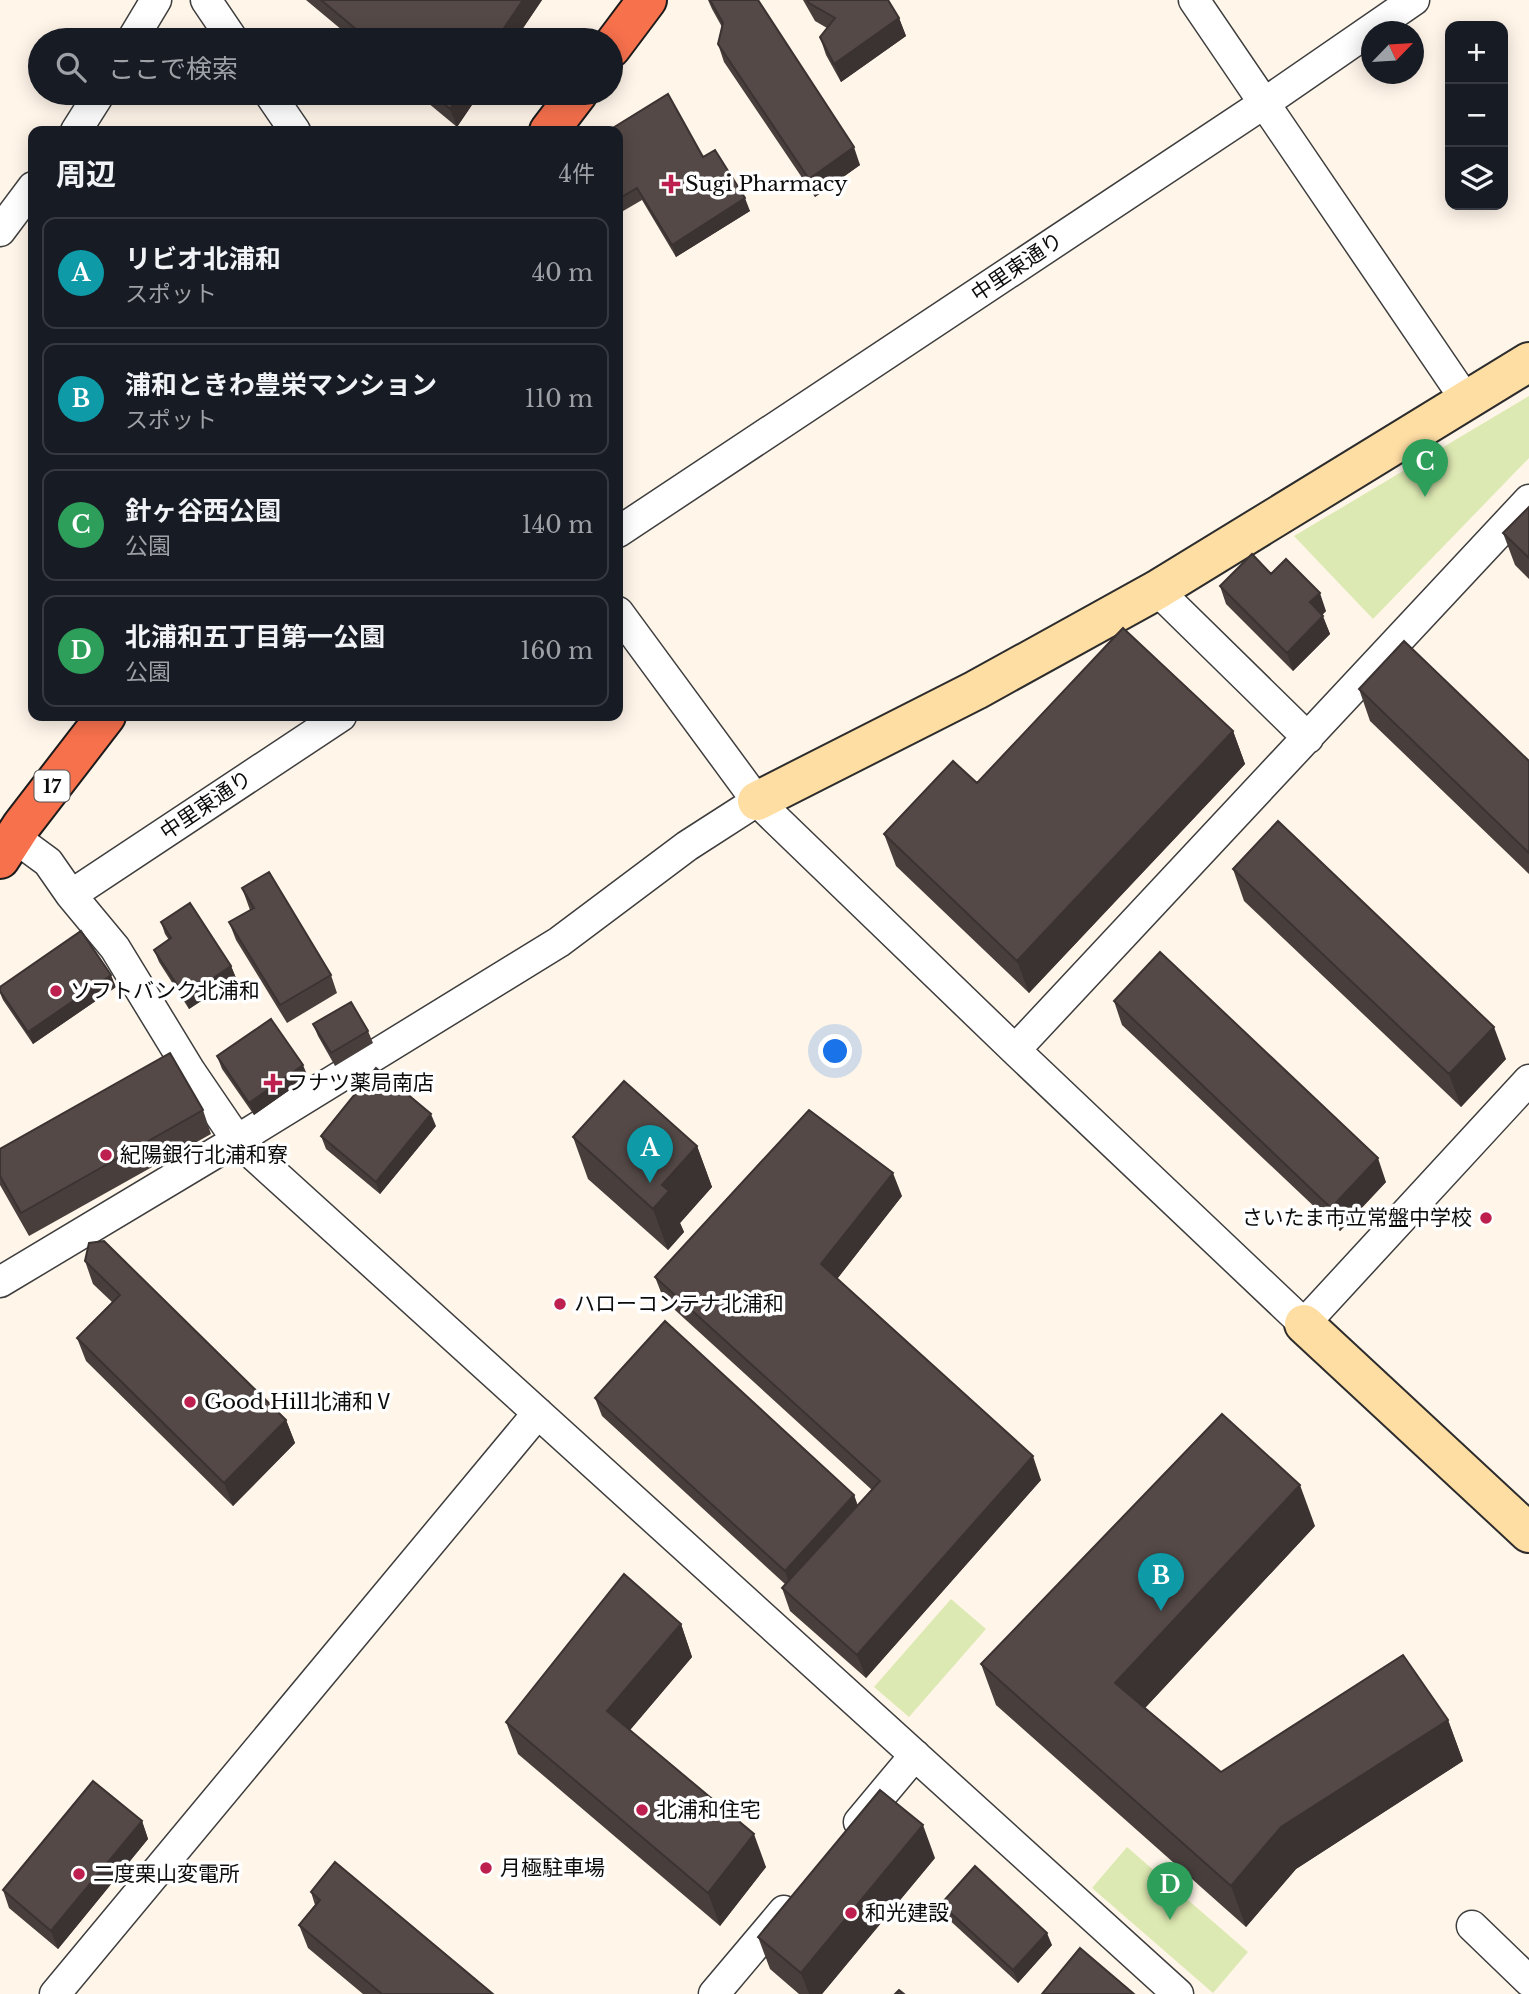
<!DOCTYPE html>
<html lang="ja">
<meta charset="utf-8">
<style>
body{margin:0;font-family:"Libre Baskerville","Noto Sans JP",serif;background:#20242c;color:#f1f3f6}
.controls{position:absolute;right:21px;top:21px;display:grid;overflow:hidden;border-radius:14px;box-shadow:0 4px 18px #0003}
.controls button{width:63px;height:63px;display:grid;place-items:center;padding:0;border:0;border-bottom:2px solid #363941;background:#171b24;color:#f1f3f6;font:35px sans-serif}
.compass{position:absolute;left:1361px;top:21px;width:63px;height:63px;border-radius:50%;background:#171b24;box-shadow:0 4px 18px #0003;rotate:65deg}
.you{position:absolute;left:836px;top:1052px;width:24px;height:24px;margin:-18px;border:5px solid #fff;border-radius:50%;background:#1a73e8;box-shadow:0 0 0 10px #1a73e833}
.badge{display:grid;place-items:center;width:46px;height:46px;border-radius:50%;background:#8c9099;color:#fff;font-size:23px;font-weight:700}
.pin{position:absolute;translate:-50% -58px;filter:drop-shadow(0 2px 4px #0008)}
.pin::after{content:'';position:absolute;top:37px;width:24px;height:21px;background:inherit;clip-path:polygon(0 0,100% 0,50% 100%)}
.list{margin:0;padding:0;list-style:none}
h2{display:flex;justify-content:space-between;align-items:center;height:91px;margin:0;padding:0 28px;font-size:30px}
h2 small{font-size:23px;font-weight:400;color:#9ea1a6}
.list li{display:grid;grid-template-columns:46px 1fr auto;gap:21px;align-items:center;box-sizing:border-box;height:112px;margin:0 14px 14px;padding:0 14px;border:2px solid #363941;border-radius:14px}
.list b{display:block;font-size:26px;white-space:nowrap}
.list p{margin:0;font-size:23px;white-space:nowrap;color:#9ea1a6}
.list em{font-size:23px;font-style:normal;color:#9ea1a6}
.icon{flex:none;width:38px;height:38px;fill:none;stroke:currentColor;stroke-width:2;stroke-linecap:round;stroke-linejoin:round}
.map{position:relative;flex:none;width:1529px;height:1994px;overflow:hidden}
.search{position:absolute;background:#171b24;box-shadow:0 4px 18px #0003;left:28px;top:28px;width:595px;height:77px;display:flex;align-items:center;gap:18px;box-sizing:border-box;padding:0 24px;border-radius:38px;color:#9ea1a6;font-size:26px}
.panel{position:absolute;background:#171b24;box-shadow:0 4px 18px #0003;left:28px;top:126px;width:595px;height:595px;border-radius:14px}
.map>svg:first-child{display:block}
.green{fill:#dde9b2}
.lines{fill:none;stroke-linecap:round;stroke-linejoin:round}
.street-casing{stroke:#3e3e3e;stroke-width:33}
.secondary-casing{stroke:#2d2d2d;stroke-width:42}
.highway-casing{stroke:#1c1c1c;stroke-width:42}
.street{stroke:#fff;stroke-width:30}
.secondary{stroke:#ffdea4;stroke-width:38}
.highway{stroke:#f8714d;stroke-width:38}
.wall{fill:#483f3d}
.shaded-wall{fill:#3b3332}
.building{fill:#544947;stroke:#3b3332;stroke-width:2}
.poi-dot{fill:#bd204f;stroke:#fff;stroke-width:2.5}
.labels{text-anchor:middle;stroke-width:7;stroke-linejoin:round;paint-order:stroke}
.shield{fill:#fff;stroke:#545454;stroke-width:2}
.shield-label{font-size:19px;font-weight:bold;fill:#0b0b0b}
.poi-label{font-size:21px;fill:#0b0b0b;stroke:#fff;text-anchor:start}
.street-label{font-size:21px;fill:#0b0b0b;stroke:#fff}
</style>
<div class="map">
<svg width="1529" height="1994" viewBox="0 0 1529 1994">
<rect width="100%" height="100%" fill="#fff5e9"/>
<path class="green" d="M1529 396V458L1373 619 1294 536Z
M951 1599 986 1629 909 1717 874 1687Z
M1127 1847 1248 1952 1213 1993 1092 1888Z"/>
<g class="lines">
<defs>
<path id="street" d="M206 0 233 40
M1194 0 1466 400
M132 40 156 0
M269 93 295 131
M76 131 100 93
M0 231 33 187
M618 532 1266 102 1414 0
M1157 590 1308 738
M618 612 757 801 1015 1050 1304 1324 1529 1080
M14 837 48 862 71 895 115 948 190 1071 237 1140 1178 1994
M71 895 341 716
M1015 1050 1529 500
M0 1282 237 1140 559 942 687 846 757 801
M859 1822 915 1755
M1472 1926 1529 1981
M55 1994 538 1413
M714 1994 784 1911"/>
<path id="secondary" d="M757 801 976 690 1157 590 1529 362
M1304 1324 1529 1533"/>
<path id="highway" d="M611 48 647 0
M549 131 578 93
M0 859 22 825 106 716"/>
</defs>
<use href="#street" class="street-casing"/>
<use href="#secondary" class="secondary-casing"/>
<use href="#highway" class="highway-casing"/>
<use href="#street" class="street"/>
<use href="#secondary" class="secondary"/>
<use href="#highway" class="highway"/>
</g>
<path class="wall" d="M306 0H542L515 40H354Z
M708 0H758L860 165 815 197 724 62 718 44 722 27 712 9Z
M803 0H888L899 18 906 36 841 82 826 55 820 37 827 28 815 21Z
M416 93H480L457 127Z
M618 131 703 157 750 211 676 257 642 200 618 214Z
M1529 507V579L1515 565 1503 533Z
M1271 574 1326 611 1322 615 1330 634 1293 671 1226 604 1220 586Z
M1359 689 1529 761V874L1370 721Z
M1233 731 1245 764 1029 993 896 866 884 834Z
M1233 869 1506 1059 1461 1107 1244 901Z
M242 888 331 975 337 993 287 1023 236 940 229 922 250 910Z
M161 922 231 966 236 978 189 1009 159 962 154 950 169 940 165 934Z
M0 987H116L33 1044 3 1000 0 993Z
M1114 1001 1386 1182 1340 1231 1122 1025Z
M313 1024 368 1031 373 1043 335 1066 318 1036Z
M217 1056 308 1077 254 1115 222 1069Z
M203 1110 211 1134 29 1236 0 1185V1149Z
M436 1126 380 1194 326 1149 321 1136Z
M573 1137 697 1146 712 1187 680 1223 684 1232 668 1250 588 1179Z
M902 1196 837 1279 1041 1480 866 1678 790 1611 782 1588 785 1584 602 1416 595 1398 854 1495 858 1506 872 1490 664 1300 655 1277Z
M85 1261 286 1420 295 1443 233 1506 86 1361 77 1338 112 1302 93 1284Z
M1315 1526 1145 1708 1221 1772 1448 1720 1463 1761 1296 1869 1246 1927 996 1705 981 1664Z
M681 1624 692 1657 630 1730 766 1867 720 1926 518 1754 506 1722Z
M142 1821 148 1839 58 1949 9 1908 3 1890Z
M935 1858 822 1994H799L770 1969 758 1937Z
M311 1892 493 1994H363L308 1948 299 1925 315 1905Z
M941 1904 1052 1945 1018 1983 945 1916Z"/>
<path class="shaded-wall" d="M523 0H542L515 40H496Z
M899 18 906 36 841 82 834 64Z
M461 93H480L457 127 450 109Z
M854 147 860 165 815 197 809 179Z
M745 198 750 211 676 257 672 245Z
M1320 593 1326 611 1317 620 1310 602Z
M1323 616 1330 634 1293 671 1287 653Z
M1233 731 1245 764 1029 993 1017 961Z
M231 966 236 978 189 1009 185 997Z
M111 975 116 987 33 1044 28 1032Z
M1494 1027 1506 1059 1461 1107 1449 1074Z
M303 1065 308 1077 254 1115 249 1103Z
M431 1114 436 1126 380 1194 376 1182Z
M697 1146 712 1187 680 1223 684 1232 668 1250 653 1209 662 1185Z
M1378 1158 1386 1182 1340 1231 1331 1208Z
M893 1173 902 1196 830 1288 821 1264Z
M286 1420 295 1443 233 1506 224 1483Z
M1033 1456 1041 1480 866 1678 857 1655Z
M1300 1485 1315 1526 1130 1724 1115 1683Z
M854 1495 860 1513 791 1589 785 1571Z
M681 1624 692 1657 619 1743 607 1711Z
M1448 1720 1463 1761 1296 1869 1246 1927 1231 1886 1281 1827Z
M142 1821 148 1839 58 1949 51 1931Z
M923 1825 935 1858 822 1994H809L801 1973Z
M754 1834 766 1867 720 1926 708 1893Z
M1047 1933 1052 1945 1018 1983 1013 1970Z"/>
<path class="building" d="M321 0H523L496 40H369Z
M710 0H758L854 147 809 179 718 44 723 23Z
M807 0H888L899 18 834 64 820 37 835 18 809 3Z
M431 93H461L450 109Z
M668 94 703 157 715 150 745 198 672 245 637 188 618 199V131H608Z
M1529 507V558L1503 533Z
M1252 554 1271 574 1286 559 1320 593 1310 602 1323 616 1287 653 1220 586Z
M1123 628 1233 731 1017 961 884 834 953 761 977 783Z
M1404 641 1529 761V853L1359 689Z
M1278 821 1494 1027 1449 1074 1233 869Z
M269 872 331 975 280 1005 229 922 254 908 242 888Z
M190 903 231 966 185 997 154 950 171 938 161 922Z
M81 931 111 975 28 1032 0 991V987Z
M1160 952 1378 1158 1331 1208 1114 1001Z
M351 1002 368 1031 331 1053 313 1024Z
M271 1019 303 1065 249 1103 217 1056Z
M170 1053 203 1110 21 1213 0 1176V1149Z
M376 1068 431 1114 376 1182 321 1136Z
M624 1081 697 1146 662 1185 669 1191 653 1209 573 1137Z
M809 1110 893 1173 821 1264 1033 1456 857 1655 782 1588 880 1481 655 1277Z
M104 1241 286 1420 224 1483 77 1338 120 1295 85 1261 89 1243Z
M665 1321 854 1495 785 1571 595 1398Z
M1222 1414 1300 1485 1115 1683 1221 1772 1403 1655 1448 1720 1281 1827 1231 1886 981 1664Z
M624 1574 681 1624 607 1711 754 1834 708 1893 506 1722Z
M93 1781 142 1821 51 1931 3 1890Z
M880 1790 923 1825 801 1973 758 1937Z
M335 1862 493 1994H382L299 1925 320 1900 311 1892Z
M975 1866 1047 1933 1013 1970 941 1904Z
M1080 1948 1134 1994H1042Z
M899 1990 904 1994H895Z"/>
<g class="poi-dot">
<path d="M667.5 173.5h7v7h7v7h-7v7h-7v-7h-7v-7h7z"/>
<circle cx="56" cy="991" r="7"/>
<path d="M269.5 1072.5h7v7h7v7h-7v7h-7v-7h-7v-7h7z"/>
<circle cx="106" cy="1155" r="7"/>
<circle cx="1486" cy="1218" r="7"/>
<circle cx="560" cy="1304" r="7"/>
<circle cx="190" cy="1402" r="7"/>
<circle cx="642" cy="1810" r="7"/>
<circle cx="486" cy="1868" r="7"/>
<circle cx="79" cy="1874" r="7"/>
<circle cx="851" cy="1913" r="7"/>
</g>
<g class="labels">
<rect class="shield" x="34.5" y="770.5" width="35" height="31" rx="5"/>
<g class="shield-label">
<text x="52" y="793">17</text>
</g>
<g class="poi-label">
<text x="685" y="191">Sugi Pharmacy</text>
<text x="70" y="998">ソフトバンク北浦和</text>
<text x="287" y="1090">フナツ薬局南店</text>
<text x="120" y="1162">紀陽銀行北浦和寮</text>
<text x="1472" y="1225" text-anchor="end">さいたま市立常盤中学校</text>
<text x="574" y="1311">ハローコンテナ北浦和</text>
<text x="204" y="1409">Good Hill北浦和Ⅴ</text>
<text x="656" y="1817">北浦和住宅</text>
<text x="500" y="1875">月極駐車場</text>
<text x="93" y="1881">二度栗山変電所</text>
<text x="865" y="1920">和光建設</text>
</g>
<g class="street-label">
<text transform="translate(1017 267) rotate(-34)" y="7">中里東通り</text>
<text transform="translate(206 805) rotate(-34)" y="7">中里東通り</text>
</g>
</g>
</svg>
<div class="controls">
<button>+</button>
<button>−</button>
<button><svg class="icon" aria-label="layers" viewBox="0 0 24 24"><path d="M12 4l9 5-9 5-9-5zM3 14l9 5 9-5"/></svg></button>
</div>
<svg class="compass" viewBox="-18 -18 36 36"><path d="M0-13l5 13h-10z" fill="#e53935"/><path d="M0 13l5-13h-10z" fill="#9ea1a6"/></svg>
<div class="you"></div>
<div class="pin badge" style="left:650px;top:1183px;background:#0f9aa8">A</div>
<div class="pin badge" style="left:1161px;top:1611px;background:#0f9aa8">B</div>
<div class="pin badge" style="left:1425px;top:497px;background:#2e9e5b">C</div>
<div class="pin badge" style="left:1170px;top:1920px;background:#2e9e5b">D</div>
<div class="search"><svg class="icon" aria-label="search" viewBox="0 0 24 24"><circle cx="10" cy="10" r="6"/><path d="M15 15l6 6"/></svg>ここで検索</div>
<section class="panel">
<h2>周辺<small>4件</small></h2>
<ul class="list">
<li><span class="badge" style="background:#0f9aa8">A</span><div><b>リビオ北浦和</b><p>スポット</p></div><em>40 m</em></li>
<li><span class="badge" style="background:#0f9aa8">B</span><div><b>浦和ときわ豊栄マンション</b><p>スポット</p></div><em>110 m</em></li>
<li><span class="badge" style="background:#2e9e5b">C</span><div><b>針ヶ谷西公園</b><p>公園</p></div><em>140 m</em></li>
<li><span class="badge" style="background:#2e9e5b">D</span><div><b>北浦和五丁目第一公園</b><p>公園</p></div><em>160 m</em></li>
</ul>
</section>
</div>
